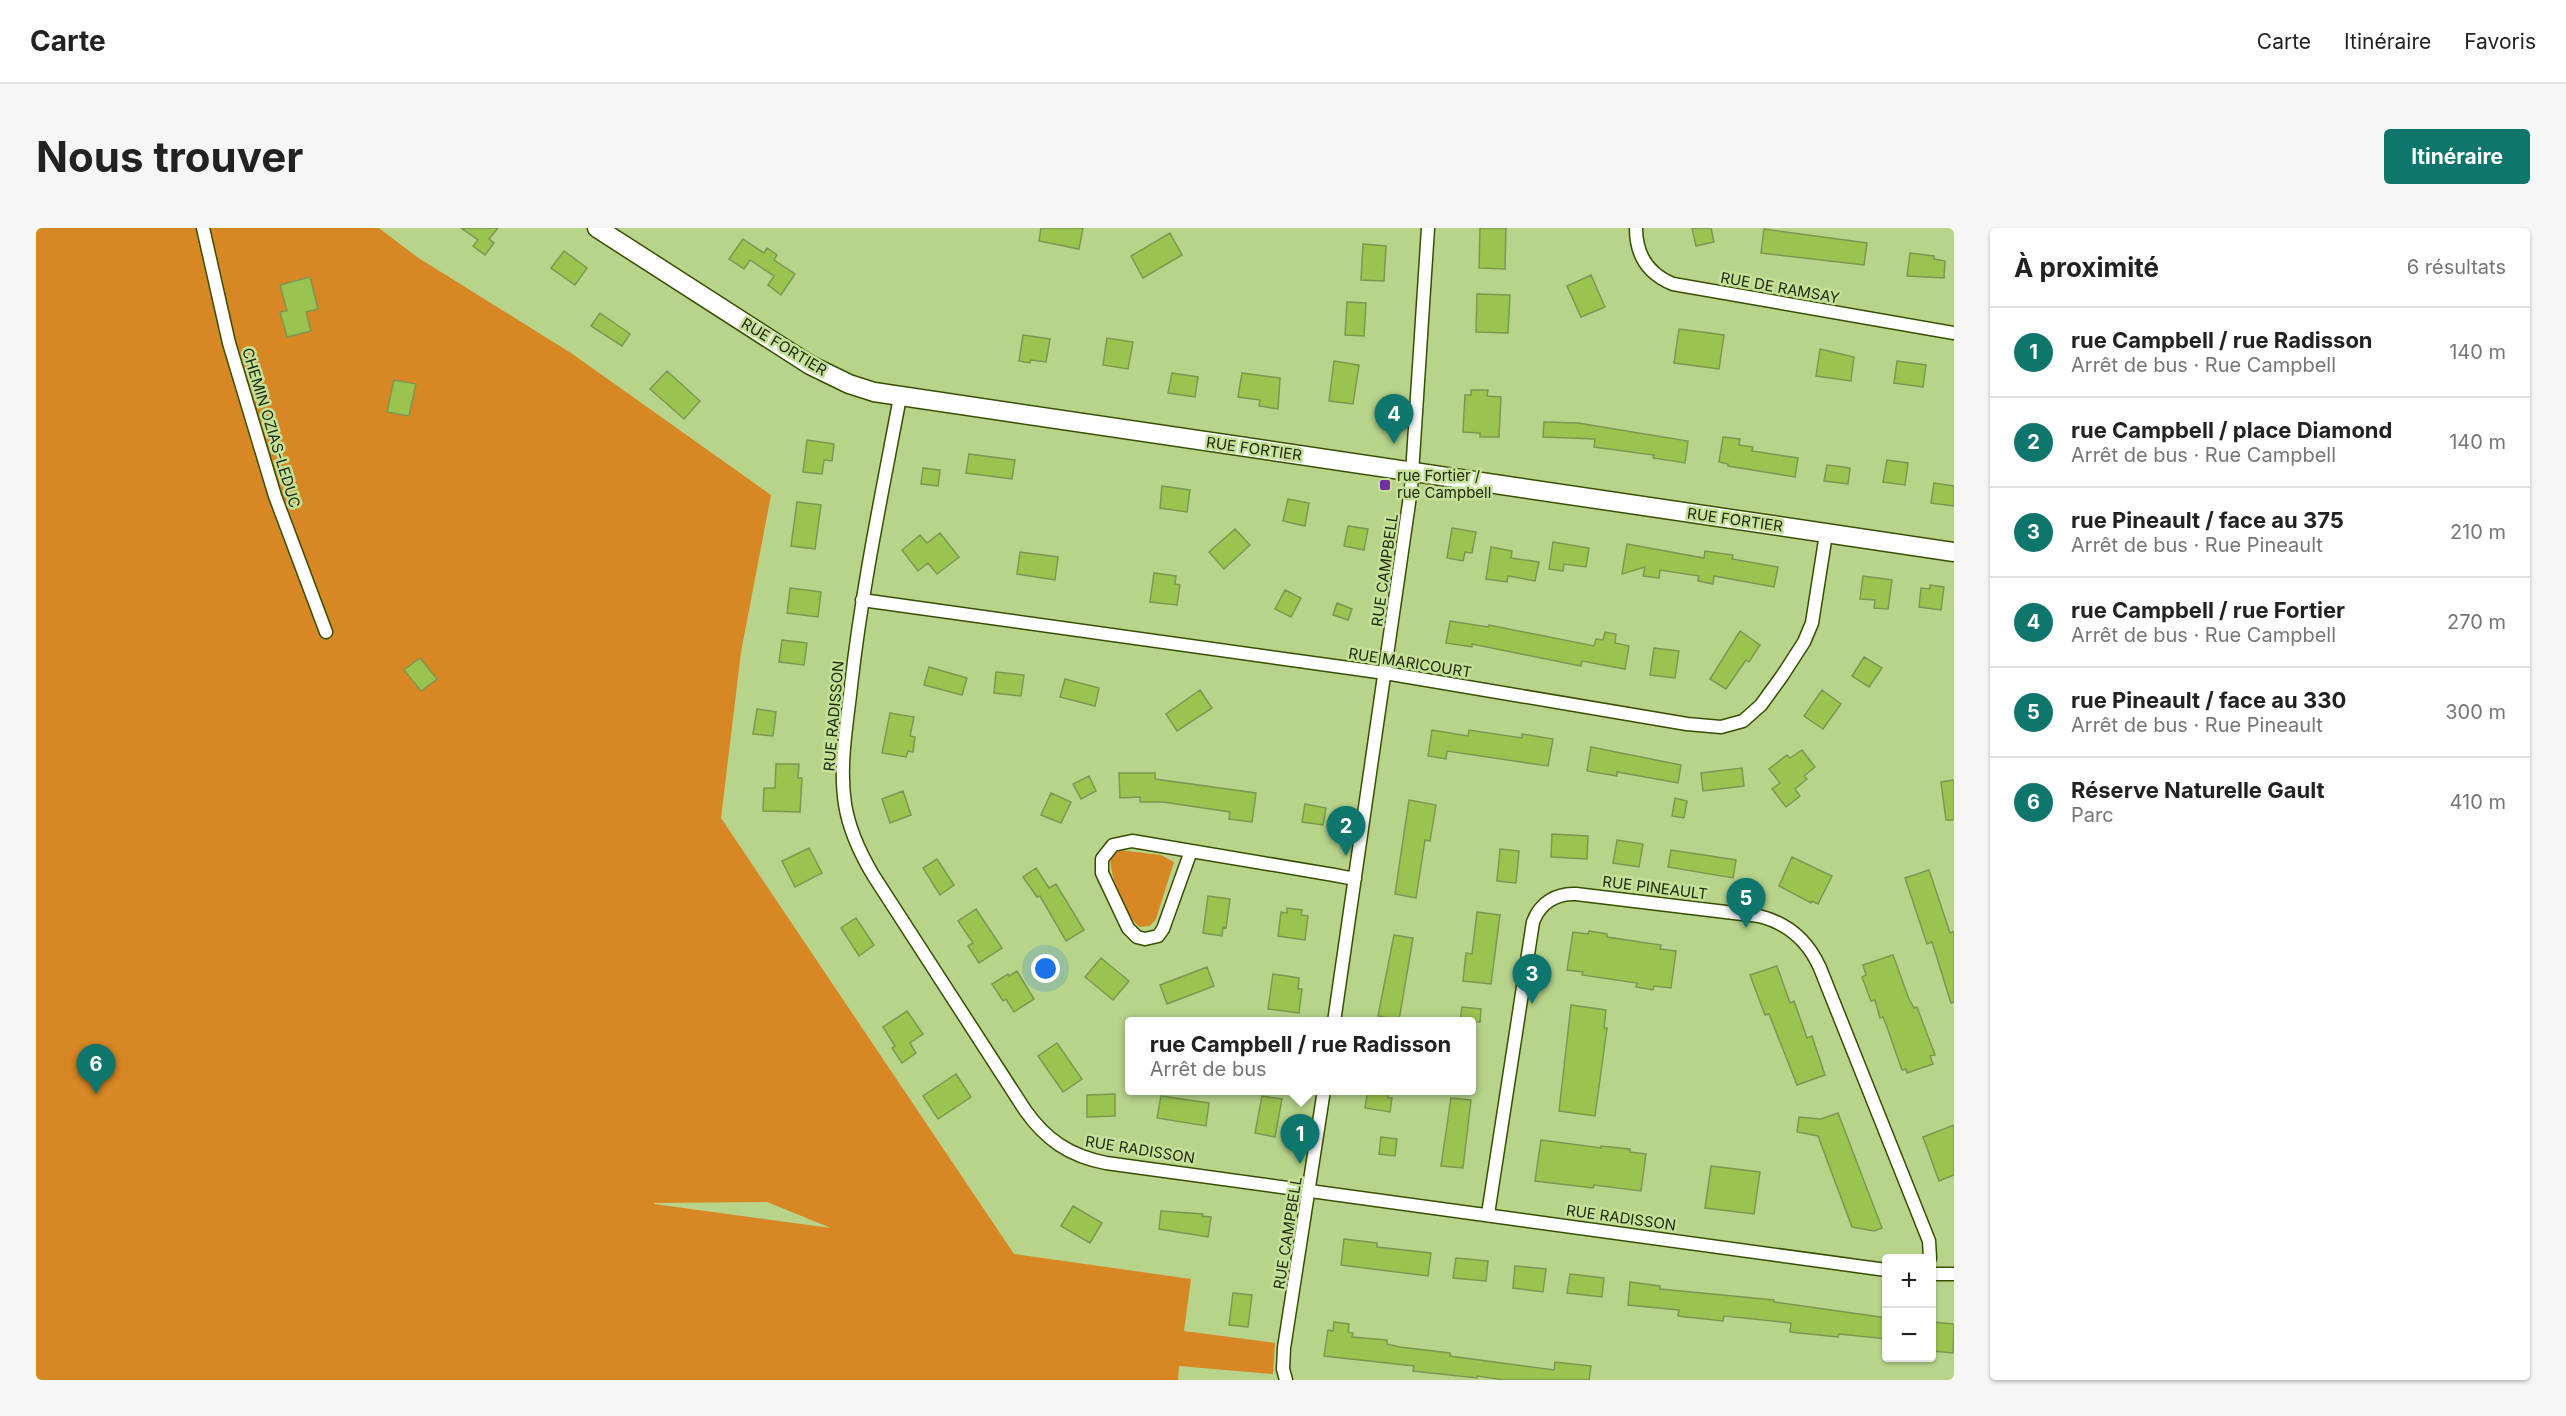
<!DOCTYPE html>
<html lang="fr">
<meta charset="utf-8">
<style>
body{margin:0;font-family:Inter,sans-serif;background:#f6f6f6;color:#222}
.controls{position:absolute;right:18px;bottom:18px;display:grid;overflow:hidden;border-radius:6px;box-shadow:0 2px 4px #0004}
.controls button{width:54px;height:54px;display:grid;place-items:center;padding:0;border:0;border-bottom:2px solid #e0e0e0;background:#fff;color:#222;font:30px sans-serif}
.you{position:absolute;left:1010px;top:741px;width:21px;height:21px;margin:-15px;border:4px solid #fff;border-radius:50%;background:#1a73e8;box-shadow:0 0 0 9px #1a73e833}
.badge{display:grid;place-items:center;width:39px;height:39px;border-radius:50%;background:#0f766e;color:#fff;font-size:20px;font-weight:700}
.pin{position:absolute;translate:-50% -50px;filter:drop-shadow(0 2px 3px #0008)}
.pin::after{content:'';position:absolute;top:32px;width:21px;height:18px;background:inherit;clip-path:polygon(0 0,100% 0,50% 100%)}
.popup{position:absolute;left:1089px;top:789px;width:351px;height:78px;box-sizing:border-box;display:grid;place-content:center;border-radius:6px;background:#fff;filter:drop-shadow(0 2px 4px #0005);font-size:20px;white-space:nowrap;color:#767676}
.popup b{font-size:22px;color:#222}
.popup::after{content:'';position:absolute;left:50%;top:100%;margin-left:-12px;border:12px solid transparent;border-top-color:#fff}
.list{margin:0;padding:0;list-style:none}
h2{display:flex;justify-content:space-between;align-items:center;height:78px;margin:0;padding:0 24px;font-size:26px}
h2 small{font-size:20px;font-weight:400;color:#767676}
.list li{display:grid;grid-template-columns:39px 1fr auto;gap:18px;align-items:center;box-sizing:border-box;height:90px;padding:0 24px;border-top:2px solid #e0e0e0}
.list b{display:block;font-size:22px;white-space:nowrap}
.list p{margin:0;font-size:20px;white-space:nowrap;color:#767676}
.list em{font-size:20px;font-style:normal;color:#767676}
.map{position:relative;flex:none;width:1918px;height:1152px;overflow:hidden;border-radius:6px}
header{display:flex;align-items:center;gap:36px;box-sizing:border-box;height:84px;padding:0 30px;background:#fff;border-bottom:2px solid #e0e0e0}
header strong{font-size:28px}
nav{display:flex;gap:33px;margin-inline-start:auto;font-size:21px}
.intro{display:flex;align-items:center;justify-content:space-between;box-sizing:border-box;height:144px;padding:0 36px}
h1{margin:0;font-size:42px}
.button{padding:15px 27px;border-radius:6px;background:#0f766e;color:#fff;font-size:21px;font-weight:700}
main{display:flex;gap:36px;padding:0 36px}
aside{flex:1;background:#fff;border-radius:6px;box-shadow:0 2px 4px #0004}
.map>svg:first-child{display:block}
.green{fill:#d78724;fill-rule:evenodd}
.building{fill:#9bc350;stroke:#7d9750;stroke-width:1.5}
.lines{fill:none;stroke-linecap:round;stroke-linejoin:round}
.street-casing{stroke:#394f00;stroke-width:15}
.secondary-casing{stroke:#394f00;stroke-width:21}
.street{stroke:#fff;stroke-width:12}
.secondary{stroke:#fff;stroke-width:18}
.poi-dot{fill:#702fa4;stroke:#c5e198;stroke-width:2}
.labels{text-anchor:middle;stroke-width:5;stroke-linejoin:round;paint-order:stroke}
.street-label{font-size:15px;fill:#202a0c;stroke:#c5e198}
.poi-label{font-size:15px;fill:#202a0c;stroke:#c5e198;text-anchor:start}
</style>
<header>
<strong>Carte</strong>
<nav><a>Carte</a><a>Itinéraire</a><a>Favoris</a></nav>
</header>
<div class="intro"><h1>Nous trouver</h1><a class="button">Itinéraire</a></div>
<main>
<div class="map">
<svg width="1918" height="1152" viewBox="0 0 1918 1152">
<rect width="100%" height="100%" fill="#b8d48b"/>
<path class="green" d="M0 0H343L381 29 535 125 735 267 705 424 685 590 978 1026 1155 1051 1148 1103 1239 1115 1237 1146 1143 1138 1142 1152H0ZM731 974 795 1000 618 976V975Z
M1083 622 1125 627 1138 634 1120 691 1114 698 1104 699C1092 692 1072 645 1075 631Z"/>
<path class="building" d="M425 0H462L453 11 458 15 449 27 437 18 442 12Z
M1005 0H1047L1043 21 1003 13Z
M1444 0H1470L1469 41 1443 40Z
M1656 0H1675L1678 14 1660 18Z
M1728 1 1831 15 1828 37 1725 25Z
M1134 5 1146 27 1107 50 1095 28Z
M707 11 728 25 731 20 741 27 738 32 759 46 745 67 732 57 738 48 714 32 708 41 693 31Z
M1327 16 1350 18 1348 53 1325 52Z
M528 23 551 40 539 57 515 40Z
M1874 25 1898 28V31L1909 33 1908 50 1871 48Z
M1555 47 1569 79 1545 89 1531 58Z
M274 49 282 81 270 84 275 103 251 109 244 84 251 83 244 57Z
M1441 66 1474 67 1472 105 1440 104Z
M1311 74 1330 75 1328 108 1309 107Z
M564 85 594 106 586 118 555 98Z
M1643 101 1688 107 1683 141 1638 135Z
M987 107 1014 111 1010 134 995 132 994 135 983 133Z
M1071 110 1097 114 1092 141 1067 137Z
M1784 121 1818 129 1815 153 1780 148Z
M1298 133 1323 137 1317 176 1293 173Z
M1861 133 1890 137 1887 159 1858 155Z
M631 143 664 173 648 191 614 161Z
M1136 145 1162 149 1159 169 1132 165Z
M1206 145 1244 150 1242 181 1223 178 1224 172 1202 169Z
M358 152 380 156 373 188 351 184Z
M1435 162H1452L1451 168 1465 169 1463 209H1444V205L1427 204 1429 167H1435Z
M1508 194 1542 195 1652 213 1649 235 1617 230 1618 227 1558 219 1559 211 1507 209Z
M1687 209 1704 211 1703 217 1717 219 1716 223 1762 230 1759 249 1692 238V236L1683 234Z
M771 212 798 216 796 233 788 232 786 246 767 244Z
M933 226 979 232 976 251 930 245Z
M1851 232 1872 235 1869 257 1847 254Z
M1791 237 1814 240 1812 256 1788 253Z
M887 240 904 242 902 258 885 256Z
M1898 255 1918 258V278L1895 275Z
M1126 258 1154 262 1151 284 1124 280Z
M1252 271 1273 275 1269 298 1247 293Z
M761 274 785 277 779 321 755 318Z
M1312 298 1332 301 1328 322 1308 318Z
M1416 300 1440 304 1436 325 1429 324 1427 333 1411 330Z
M1199 301 1214 317 1188 341 1173 324Z
M904 305 923 329 901 346 892 335 882 343 866 322 884 307 891 315Z
M1517 314 1553 320 1550 339 1528 336 1527 343 1513 341Z
M1591 316 1668 330 1669 323 1697 327 1696 331 1742 339 1738 359 1678 348 1677 356 1662 353 1663 348 1624 342 1623 350 1607 348 1609 339 1586 346Z
M1455 319 1476 323 1475 330 1503 334 1499 353 1472 348 1471 354 1450 351Z
M984 324 1022 329 1019 352 981 346Z
M1118 345 1140 348 1139 356 1144 357 1141 377 1114 374Z
M1827 348 1856 352 1852 381 1838 380 1839 372 1824 371Z
M1894 357 1908 359 1905 382 1883 379 1885 360 1894 361Z
M754 360 785 364 782 389 751 385Z
M1249 362 1265 370 1255 389 1239 381Z
M1301 375 1316 381 1312 392 1297 387Z
M1414 393 1452 399 1453 397 1558 418 1560 411 1567 412 1569 404 1580 406 1579 415 1593 418 1589 441 1546 433 1545 438 1436 416V419L1410 415Z
M1704 403 1724 417 1713 434 1710 432 1690 461 1674 451Z
M746 412 771 415 768 437 743 434Z
M1618 420 1643 423 1639 450 1614 447Z
M1828 429 1846 440 1833 459 1816 448Z
M384 430 401 451 385 463 368 442Z
M893 439 931 450 926 467 888 457Z
M960 444 988 447 985 468 958 465Z
M1029 451 1063 460 1059 478 1024 469Z
M1164 462 1176 480 1141 503 1130 486Z
M1786 462 1805 476 1787 501 1768 488Z
M721 481 740 484 737 508 717 506Z
M854 485 878 489 874 508 879 509 877 524 872 523 870 529 846 525Z
M1396 502 1432 508 1433 502 1486 510V506L1517 511 1512 538 1411 523 1410 531 1392 528Z
M1555 519 1645 537 1642 555 1581 544V548L1551 543Z
M1766 522 1779 539 1768 548 1771 551 1759 561 1764 568 1750 579 1736 561 1744 555 1733 541 1751 527 1754 530Z
M740 536H763L762 550H766L764 584 727 583 728 560H739Z
M1706 540 1708 558 1667 563 1665 545Z
M1083 545H1119V551L1220 565 1216 594 1193 591 1194 584 1127 574H1104V569L1084 570Z
M1053 548 1060 563 1045 571 1037 556Z
M1918 552V592H1910L1905 554Z
M867 563 875 587 854 595 846 571Z
M1015 565 1035 574 1025 595 1005 587Z
M1639 570 1651 573 1648 590 1636 588Z
M1373 572 1400 577 1394 613 1389 612 1380 670 1359 666Z
M1269 576 1290 580 1287 597 1266 594Z
M1516 606 1552 608 1551 631 1515 629Z
M1581 612 1607 616 1603 639 1577 635Z
M773 620 786 645 759 659 746 633Z
M1464 621 1483 623 1480 655 1461 653Z
M1635 622 1700 632 1697 650 1632 639Z
M1756 629 1796 648 1782 676 1776 673 1775 675 1743 658Z
M901 631 918 657 904 667 887 640Z
M1000 640 1013 660 1020 656 1048 702 1030 713 1004 668 1001 669 987 649Z
M1893 642 1914 705 1918 703V774L1915 775 1896 714 1891 716 1869 650Z
M1172 668 1194 671 1190 700 1187 699 1186 708 1167 705Z
M1251 680 1266 682 1265 687 1272 688 1269 712 1242 708 1245 684 1251 685Z
M940 681 966 720 943 735 932 718 937 715 922 693Z
M1441 684 1464 687 1455 756 1427 753 1430 725 1436 726Z
M820 690 838 717 823 728 805 700Z
M1553 703 1571 706V709L1625 717 1624 721 1640 723 1635 760 1618 758 1617 762 1600 759 1601 755 1546 747 1547 744 1531 742 1537 704 1552 706Z
M1358 707 1377 710 1363 792 1342 788Z
M1857 727 1873 771 1878 780 1881 779 1899 827 1894 828 1897 836 1871 845 1870 841 1866 842 1851 799 1847 789 1844 790 1839 772 1835 773 1826 749 1830 747 1827 737Z
M1065 730 1093 753 1077 772 1049 749Z
M1741 738 1754 775 1758 773 1771 810 1776 808 1789 847 1761 857 1733 786 1729 787 1714 747Z
M1171 739 1178 758 1131 776 1124 757Z
M981 743 998 771 978 784 970 771 967 773 956 756 972 746 973 748Z
M1237 746 1263 750 1262 761H1266L1263 785 1232 781Z
M1535 777 1570 782 1568 800H1571L1559 888 1523 883Z
M1426 779 1445 781 1444 794H1424Z
M871 783 887 806 874 815 880 825 866 835 856 820 859 818 847 799Z
M1021 815 1046 851 1027 864 1002 828Z
M920 846 935 869 902 891 887 868Z
M1332 862H1353L1352 870H1356L1354 884 1329 880Z
M1079 866V888L1051 889V867Z
M1125 868 1173 875 1170 898 1121 890Z
M1226 868 1246 871 1239 909 1219 905Z
M1415 870 1435 872 1427 940 1405 938Z
M1802 885 1846 1000 1838 1003 1816 999 1782 908 1761 904 1763 889 1785 891Z
M1918 897V947L1903 953 1887 909Z
M1345 909 1361 911 1359 928 1343 926Z
M1505 912 1565 920V918L1594 921V924L1610 926 1605 963 1558 957 1557 960 1499 953Z
M1675 938 1724 944 1718 986 1669 980Z
M1037 978 1066 995 1054 1015 1025 998Z
M1125 983 1167 986 1166 988 1175 989 1172 1009 1123 1001Z
M1308 1011 1341 1015V1019L1395 1025 1392 1048 1305 1037Z
M1420 1030 1452 1033 1450 1053 1417 1050Z
M1479 1038 1510 1041 1507 1064 1477 1060Z
M1534 1046 1568 1050 1566 1069 1531 1065Z
M1594 1054 1624 1058V1061L1738 1072V1074L1851 1090V1111L1803 1106 1802 1109 1754 1104 1755 1095 1688 1088 1687 1093 1642 1088 1643 1082 1592 1077Z
M1197 1065 1216 1067 1212 1099 1193 1097Z
M1298 1094 1313 1096 1312 1104 1317 1105 1316 1109 1351 1112V1116L1364 1119 1414 1125V1128L1518 1142 1519 1134 1555 1138 1553 1152H1469L1441 1148V1150L1377 1143 1378 1138 1288 1128 1292 1102 1297 1103Z
M1896 1094 1918 1096 1917 1125 1896 1123Z"/>
<g class="lines">
<defs>
<path id="street" d="M167 0 193 115 239 268 290 404
M1600 0C1600 27 1612 46 1637 56L1918 105
M864 169C846 265 826 360 815 458 811 496 803 537 809 576 813 602 824 625 837 647L989 882C1010 912 1034 928 1070 935L1850 1042
M826 372 1349 445 1651 496 1685 499 1707 493 1725 477 1746 448 1768 414 1776 395 1790 306
M1155 623 1127 701 1122 708 1109 711 1101 709 1092 700 1066 645V631L1077 617 1096 613 1298 647 1319 651
M1298 794 1375 261 1392 0
M1452 986 1497 694C1504 675 1520 665 1540 666L1723 688C1751 695 1772 713 1784 740L1893 1013 1894 1030
M1896 1046H1918
M1250 1152 1247 1141 1248 1120 1288 862"/>
<path id="secondary" d="M561 0 774 137 813 156 838 164 1918 324"/>
</defs>
<use href="#street" class="street-casing"/>
<use href="#secondary" class="secondary-casing"/>
<use href="#street" class="street"/>
<use href="#secondary" class="secondary"/>
</g>
<rect class="poi-dot" x="1343" y="251" width="12" height="12" rx="3"/>
<g class="labels">
<g class="street-label">
<text transform="translate(1744 60) rotate(10)" y="5">RUE DE RAMSAY</text>
<text transform="translate(748 119) rotate(31)" y="5">RUE FORTIER</text>
<text transform="translate(235 200) rotate(73)" y="5">CHEMIN OZIAS-LEDUC</text>
<text transform="translate(1218 221) rotate(8)" y="5">RUE FORTIER</text>
<text transform="translate(1699 292) rotate(8)" y="5">RUE FORTIER</text>
<text transform="translate(1349 342) rotate(-82)" y="5">RUE CAMPBELL</text>
<text transform="translate(1374 435) rotate(9)" y="5">RUE MARICOURT</text>
<text transform="translate(798 488) rotate(-85)" y="5">RUE RADISSON</text>
<text transform="translate(1619 660) rotate(7)" y="5">RUE PINEAULT</text>
<text transform="translate(1104 922) rotate(9)" y="5">RUE RADISSON</text>
<text transform="translate(1585 990) rotate(8)" y="5">RUE RADISSON</text>
<text transform="translate(1252 1005) rotate(-81)" y="5">RUE CAMPBELL</text>
</g>
<g class="poi-label">
<text x="1361" y="253">rue Fortier /<tspan x="1361" dy="17">rue Campbell</tspan></text>
</g>
</g>
</svg>
<div class="controls">
<button>+</button>
<button>−</button>
</div>
<div class="you"></div>
<div class="pin badge" style="left:1264px;top:936px">1</div>
<div class="popup"><b>rue Campbell / rue Radisson</b>Arrêt de bus</div>
<div class="pin badge" style="left:1310px;top:628px">2</div>
<div class="pin badge" style="left:1496px;top:776px">3</div>
<div class="pin badge" style="left:1358px;top:216px">4</div>
<div class="pin badge" style="left:1710px;top:700px">5</div>
<div class="pin badge" style="left:60px;top:866px">6</div>
</div>
<aside>
<h2>À proximité<small>6 résultats</small></h2>
<ul class="list">
<li><span class="badge">1</span><div><b>rue Campbell / rue Radisson</b><p>Arrêt de bus · Rue Campbell</p></div><em>140 m</em></li>
<li><span class="badge">2</span><div><b>rue Campbell / place Diamond</b><p>Arrêt de bus · Rue Campbell</p></div><em>140 m</em></li>
<li><span class="badge">3</span><div><b>rue Pineault / face au 375</b><p>Arrêt de bus · Rue Pineault</p></div><em>210 m</em></li>
<li><span class="badge">4</span><div><b>rue Campbell / rue Fortier</b><p>Arrêt de bus · Rue Campbell</p></div><em>270 m</em></li>
<li><span class="badge">5</span><div><b>rue Pineault / face au 330</b><p>Arrêt de bus · Rue Pineault</p></div><em>300 m</em></li>
<li><span class="badge">6</span><div><b>Réserve Naturelle Gault</b><p>Parc</p></div><em>410 m</em></li>
</ul>
</aside>
</main>
